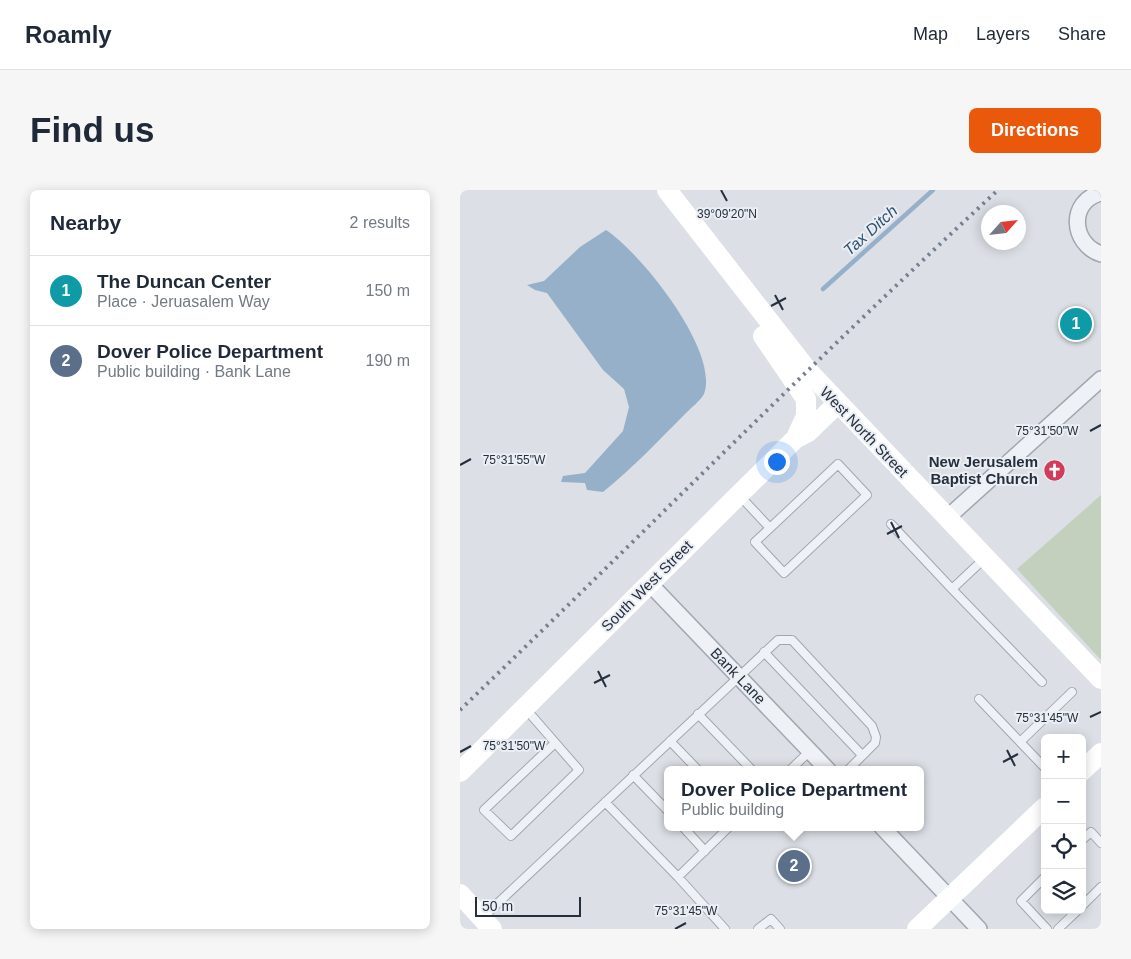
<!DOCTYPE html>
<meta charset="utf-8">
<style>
body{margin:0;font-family:Arial,sans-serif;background:#f6f6f7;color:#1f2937}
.controls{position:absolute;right:15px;bottom:15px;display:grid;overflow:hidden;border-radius:8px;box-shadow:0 2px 12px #0003}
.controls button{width:45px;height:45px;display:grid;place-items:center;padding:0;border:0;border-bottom:1px solid #e0e1e3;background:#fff;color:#1f2937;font:25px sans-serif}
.compass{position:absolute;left:521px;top:15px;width:45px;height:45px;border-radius:50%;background:#fff;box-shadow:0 2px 12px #0003;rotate:63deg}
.scale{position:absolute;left:15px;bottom:12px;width:106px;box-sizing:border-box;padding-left:5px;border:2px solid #252f3d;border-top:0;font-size:14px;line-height:18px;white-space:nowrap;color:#252f3d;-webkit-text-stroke:4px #ebeff4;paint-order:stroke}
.you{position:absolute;left:316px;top:271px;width:18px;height:18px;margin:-12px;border:4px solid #fff;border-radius:50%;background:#1a73e8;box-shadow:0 0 0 8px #1a73e833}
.badge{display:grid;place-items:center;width:32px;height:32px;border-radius:50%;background:#ea580c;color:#fff;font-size:16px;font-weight:700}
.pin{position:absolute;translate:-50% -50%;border:2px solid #fff;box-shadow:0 1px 5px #0006}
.popup{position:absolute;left:204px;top:576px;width:260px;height:65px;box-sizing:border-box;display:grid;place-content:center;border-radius:8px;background:#fff;filter:drop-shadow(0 1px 4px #0005);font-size:16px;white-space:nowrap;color:#747a83}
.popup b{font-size:19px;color:#1f2937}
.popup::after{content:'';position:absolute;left:50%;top:100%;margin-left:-10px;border:10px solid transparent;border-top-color:#fff}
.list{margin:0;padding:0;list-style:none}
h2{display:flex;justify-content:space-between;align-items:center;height:65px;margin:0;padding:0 20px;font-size:21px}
h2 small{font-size:16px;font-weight:400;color:#747a83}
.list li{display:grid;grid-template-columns:32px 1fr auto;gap:15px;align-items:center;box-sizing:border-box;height:70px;padding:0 20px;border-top:1px solid #e0e1e3}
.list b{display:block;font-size:19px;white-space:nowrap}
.list p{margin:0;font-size:16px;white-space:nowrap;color:#747a83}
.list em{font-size:16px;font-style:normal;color:#747a83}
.icon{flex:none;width:28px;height:28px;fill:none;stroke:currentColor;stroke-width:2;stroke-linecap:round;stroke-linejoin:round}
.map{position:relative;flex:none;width:641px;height:739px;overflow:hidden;border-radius:8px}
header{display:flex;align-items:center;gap:30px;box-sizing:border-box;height:70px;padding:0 25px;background:#fff;border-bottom:1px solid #e0e1e3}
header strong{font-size:24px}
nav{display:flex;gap:28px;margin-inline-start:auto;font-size:18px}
.intro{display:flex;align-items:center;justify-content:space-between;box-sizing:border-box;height:120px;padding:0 30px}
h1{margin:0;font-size:35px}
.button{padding:12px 22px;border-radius:8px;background:#ea580c;color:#fff;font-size:18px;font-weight:700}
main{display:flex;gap:30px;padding:0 30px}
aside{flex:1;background:#fff;border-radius:8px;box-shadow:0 2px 12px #0003}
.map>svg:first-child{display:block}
.green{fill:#c3d0bd}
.water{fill:#95b0c8}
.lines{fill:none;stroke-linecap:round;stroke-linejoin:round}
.stream{stroke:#95b0c8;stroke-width:4.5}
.lane-casing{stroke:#a1a7b0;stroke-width:10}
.street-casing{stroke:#a1a7b0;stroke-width:18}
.lane{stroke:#eef1f5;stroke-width:8}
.street{stroke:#eef1f5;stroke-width:15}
.secondary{stroke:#fff;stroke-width:20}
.rail{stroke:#758190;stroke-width:4;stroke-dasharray:2.5 5;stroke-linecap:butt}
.ticks{fill:none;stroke:#252f3d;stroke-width:2}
.labels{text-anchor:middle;stroke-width:4;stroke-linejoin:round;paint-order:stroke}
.street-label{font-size:15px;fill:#252f3d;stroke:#ebeff4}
.poi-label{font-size:15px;font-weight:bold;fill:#252f3d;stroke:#ebeff4;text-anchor:end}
.water-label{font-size:16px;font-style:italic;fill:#2f5071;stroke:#ebeff4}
.ticks-label{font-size:12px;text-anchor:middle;fill:#252f3d;stroke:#ebeff4;stroke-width:4;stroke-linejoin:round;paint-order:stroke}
</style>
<header>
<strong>Roamly</strong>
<nav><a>Map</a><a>Layers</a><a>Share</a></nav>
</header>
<div class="intro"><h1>Find us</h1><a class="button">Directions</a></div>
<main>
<aside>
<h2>Nearby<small>2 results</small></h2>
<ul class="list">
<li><span class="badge" style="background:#0f9aa8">1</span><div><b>The Duncan Center</b><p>Place · Jeruasalem Way</p></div><em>150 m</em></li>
<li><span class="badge" style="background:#5c6f8a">2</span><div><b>Dover Police Department</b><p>Public building · Bank Lane</p></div><em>190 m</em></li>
</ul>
</aside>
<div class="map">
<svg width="641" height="739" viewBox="0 0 641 739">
<rect width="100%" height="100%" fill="#dce0e6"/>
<path class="green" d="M641 305V470L557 379Z"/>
<path class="water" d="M146 40C180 62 260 161 244 204 241 210 231 218 226 223 199 250 173 278 143 302L127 300 125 293 101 292 103 286 125 283 163 241 169 217 164 199 143 180 87 103 75 100 67 95 84 91 120 57Z"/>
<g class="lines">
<path class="stream" d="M363 99 473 0"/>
<defs>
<path id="lane" d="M279 305 310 338 378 274 407 305 324 383 295 352 310 338
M431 334 492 399
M525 368 492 399 582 492
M304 462 402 565
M519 509 585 578
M65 518 119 580 51 646 24 620 95 553
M238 524 292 580
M210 551 238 580
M560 552 612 502
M330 580 350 561
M173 585 208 621
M145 612 218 687
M223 637 245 661
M622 650 631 642 641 653
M585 687 561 711 587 739
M622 716 641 697
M22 728 318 450H332L412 536 416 547 415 553 388 580
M265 739 218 687 269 637
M298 739 311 729 320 739
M598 739 618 720"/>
<path id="street" d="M641 3C608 11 611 54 641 64
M487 328 641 189
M189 393 368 580
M422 637 519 739"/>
</defs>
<use href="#lane" class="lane-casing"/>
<use href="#street" class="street-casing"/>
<use href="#lane" class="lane"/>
<use href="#street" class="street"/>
<path class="secondary" d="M207 0 348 181 641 489
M303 146 346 209V226L336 248
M622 581 641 563
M0 582 335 249 348 242 377 214
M0 704 32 739
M457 739 585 617"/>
<path class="rail" d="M0 520C180 347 355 169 538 0"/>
</g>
<path class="ticks" d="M261 0 267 11M315 105 323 120M311 116 326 108M630 241 641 235M0 275 11 269M431 332 439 348M427 344 442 336M138 481 146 497M134 493 150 485M630 527 641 522M547 560 555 576M0 562 11 556M543 572 558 564M215 739 226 733"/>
<defs>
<symbol id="church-disc" viewBox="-11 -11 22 22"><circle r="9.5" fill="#d03c5a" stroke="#ebeff4"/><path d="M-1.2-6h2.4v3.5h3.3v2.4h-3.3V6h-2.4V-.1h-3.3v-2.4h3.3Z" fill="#fff"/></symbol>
</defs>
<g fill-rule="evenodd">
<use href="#church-disc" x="582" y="268" width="25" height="25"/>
</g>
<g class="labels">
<g class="street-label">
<text transform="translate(404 242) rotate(46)" y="5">West North Street</text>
<text transform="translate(187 396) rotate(-45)" y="5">South West Street</text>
<text transform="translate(278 486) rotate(46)" y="5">Bank Lane</text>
</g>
<g class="poi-label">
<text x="578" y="277">New Jerusalem<tspan x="578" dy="17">Baptist Church</tspan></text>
</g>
<g class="water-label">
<text transform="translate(410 40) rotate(-42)" y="6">Tax Ditch</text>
</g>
</g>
<g class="ticks-label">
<text x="267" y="28">39°09'20"N</text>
<text x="587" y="245">75°31'50"W</text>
<text x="54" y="274">75°31'55"W</text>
<text x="587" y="532">75°31'45"W</text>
<text x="54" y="560">75°31'50"W</text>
<text x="226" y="725">75°31'45"W</text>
</g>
</svg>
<div class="controls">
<button>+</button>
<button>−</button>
<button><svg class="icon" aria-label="locate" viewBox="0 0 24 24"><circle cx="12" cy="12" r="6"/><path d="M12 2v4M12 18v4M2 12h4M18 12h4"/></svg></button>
<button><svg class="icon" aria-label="layers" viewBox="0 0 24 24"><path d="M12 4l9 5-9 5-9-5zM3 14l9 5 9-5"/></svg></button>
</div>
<svg class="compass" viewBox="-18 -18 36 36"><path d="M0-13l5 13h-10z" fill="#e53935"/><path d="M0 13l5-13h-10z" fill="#747a83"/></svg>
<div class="scale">50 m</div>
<div class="you"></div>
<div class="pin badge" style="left:616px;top:134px;background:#0f9aa8">1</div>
<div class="pin badge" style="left:334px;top:676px;background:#5c6f8a">2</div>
<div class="popup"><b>Dover Police Department</b>Public building</div>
</div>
</main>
